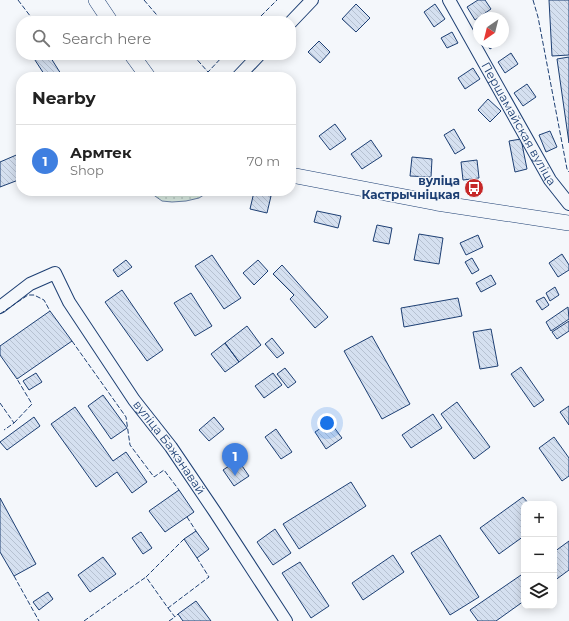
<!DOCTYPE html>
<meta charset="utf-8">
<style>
body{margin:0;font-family:Montserrat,sans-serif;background:#f6f6f6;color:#222}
.controls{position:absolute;right:12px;bottom:12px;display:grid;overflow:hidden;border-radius:8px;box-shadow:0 2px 10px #0003}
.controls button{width:36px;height:36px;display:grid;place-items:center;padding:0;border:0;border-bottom:1px solid #e0e0e0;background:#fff;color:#222;font:20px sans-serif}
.compass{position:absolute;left:473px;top:12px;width:36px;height:36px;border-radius:50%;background:#fff;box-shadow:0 2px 10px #0003;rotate:215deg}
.you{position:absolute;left:327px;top:423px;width:14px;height:14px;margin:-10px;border:3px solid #fff;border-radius:50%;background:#1a73e8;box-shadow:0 0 0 6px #1a73e833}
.badge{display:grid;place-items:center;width:26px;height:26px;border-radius:50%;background:#c62828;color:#fff;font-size:13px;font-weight:700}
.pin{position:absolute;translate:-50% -33px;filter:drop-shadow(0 1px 2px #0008)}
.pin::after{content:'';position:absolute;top:21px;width:14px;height:12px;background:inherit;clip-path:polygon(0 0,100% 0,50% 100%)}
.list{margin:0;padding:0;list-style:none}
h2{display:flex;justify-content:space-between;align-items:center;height:52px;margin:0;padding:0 16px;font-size:17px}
h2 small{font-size:13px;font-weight:400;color:#767676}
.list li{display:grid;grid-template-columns:26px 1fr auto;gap:12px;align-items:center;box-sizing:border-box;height:72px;padding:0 16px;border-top:1px solid #e0e0e0}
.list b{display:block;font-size:15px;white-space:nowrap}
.list p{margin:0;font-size:13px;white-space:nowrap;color:#767676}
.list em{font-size:13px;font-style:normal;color:#767676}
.icon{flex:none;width:22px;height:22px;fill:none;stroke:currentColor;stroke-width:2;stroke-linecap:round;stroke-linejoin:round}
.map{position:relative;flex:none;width:569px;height:621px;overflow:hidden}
.search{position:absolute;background:#fff;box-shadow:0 2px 10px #0003;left:16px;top:16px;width:280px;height:44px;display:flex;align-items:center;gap:10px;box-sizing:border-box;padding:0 14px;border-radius:16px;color:#767676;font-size:15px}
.panel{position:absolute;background:#fff;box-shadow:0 2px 10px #0003;left:16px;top:72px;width:280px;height:124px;border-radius:16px}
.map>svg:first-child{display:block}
.grass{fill:url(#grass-dots);stroke:#687fa3}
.building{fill:url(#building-back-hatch);stroke:#1d3f73}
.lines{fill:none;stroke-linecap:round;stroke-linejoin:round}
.minor-casing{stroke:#1d3f73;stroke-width:14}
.major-casing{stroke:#1d3f73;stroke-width:16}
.minor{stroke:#f4f7fb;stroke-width:12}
.major{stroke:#f4f7fb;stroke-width:15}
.fence{stroke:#1d3f73;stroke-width:1;stroke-dasharray:5 2;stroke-linecap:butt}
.labels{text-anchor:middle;stroke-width:3;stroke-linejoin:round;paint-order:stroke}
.street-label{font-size:12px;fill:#1d3f73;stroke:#f4f7fb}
.poi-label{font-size:12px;font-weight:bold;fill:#1d3f73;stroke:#f4f7fb;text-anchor:end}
</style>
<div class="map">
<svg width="569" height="621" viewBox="0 0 569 621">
<defs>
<pattern id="grass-dots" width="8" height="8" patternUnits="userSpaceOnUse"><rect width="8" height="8" fill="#d7e8df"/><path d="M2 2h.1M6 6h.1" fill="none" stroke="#b8c8c3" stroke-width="1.8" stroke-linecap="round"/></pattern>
<pattern id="building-back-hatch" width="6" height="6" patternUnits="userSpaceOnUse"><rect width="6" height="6" fill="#d5e0f0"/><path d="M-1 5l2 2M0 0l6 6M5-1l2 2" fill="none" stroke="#b6c1d1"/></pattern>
</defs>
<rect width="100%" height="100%" fill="#f4f7fb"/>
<path class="grass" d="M148 191H210L199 198 186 201 172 202 162 201Z"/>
<path class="building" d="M478 0H485L491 9 475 20 467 7Z
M549 0H569V55L552 56Z
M356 4 370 18 356 32 342 19Z
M435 4 445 19 434 27 424 12Z
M452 32 458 43 447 48 441 38Z
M319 41 330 52 320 63 308 52Z
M485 42H500L490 49Z
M511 53 518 64 505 73 498 62Z
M36 55H49L61 74 57 77H46L33 57Z
M569 57V143L557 59Z
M473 68 480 79 465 89 458 78Z
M527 84 536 97 523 106 514 93Z
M488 99 501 111 490 122 478 110Z
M335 124 346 139 330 150 319 136Z
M454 129 465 148 455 154 444 135Z
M550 131 557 147 546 152 539 135Z
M521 139 527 169 515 172 509 141Z
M371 140 382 156 362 169 351 154Z
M21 153V179L0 187V162Z
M412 157 432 159 431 177 410 176Z
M477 160 479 178 463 180 461 162Z
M254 192 271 196 267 213 250 209Z
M317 211 341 216 338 228 314 222Z
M377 225 392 228 389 244 373 241Z
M419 234 443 238 439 264 414 260Z
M478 235 483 247 466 255 460 243Z
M562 254 569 265V270L558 277 549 263Z
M212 255 241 298 224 309 195 266Z
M472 258 479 270 472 274 465 262Z
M126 260 132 267 118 277 113 270Z
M258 260 268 271 254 285 243 273Z
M282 265 328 317 315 328 290 299 294 295 273 274Z
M491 275 496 284 481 292 476 283Z
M555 287 559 295 550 301 546 293Z
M122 290 163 350 147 361 105 302Z
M191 293 212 326 195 336 174 303Z
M544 297 549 305 542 310 536 301Z
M458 298 462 316 404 327 401 308Z
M568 307 569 319 551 331 546 322Z
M50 311 72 341 17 379 0 355V346Z
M569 321V331L557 339 552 332Z
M247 326 261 345 239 362 225 343Z
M491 329 498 366 480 369 473 332Z
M372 336 410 404 382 419 344 351Z
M272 338 284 353 277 358 265 344Z
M225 343 239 362 225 372 211 354Z
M521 367 544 400 534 407 511 374Z
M285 368 296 382 288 388 277 374Z
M36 373 42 382 29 390 23 381Z
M273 373 282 385 264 398 255 386Z
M103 395 127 428 111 439 88 406Z
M457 402 490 447 474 459 441 414Z
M569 406V425L560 412Z
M75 407 113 461 126 452 147 482 132 493 117 472 96 487 51 424Z
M433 414 442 428 411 448 402 435Z
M34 417 40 426 7 450 0 442Z
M214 417 224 429 209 441 199 430Z
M330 422 342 438 326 449 315 432Z
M276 429 292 452 281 459 265 437Z
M554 437 569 458V476L562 481 539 448Z
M238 460 249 476 234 486 223 470Z
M351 482 366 506 299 549 283 524Z
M179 490 194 512 165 532 149 511Z
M523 497 529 504H524V536L499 554 480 528Z
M0 498 36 564 14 576 0 552Z
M275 529 291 553 273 565 257 542Z
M196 531 209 549 197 558 184 539Z
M141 532 152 548 143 554 132 538Z
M440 535 479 597 450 615 411 553Z
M569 541V570L554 581V552Z
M393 555 404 572 363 600 352 583Z
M103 557 116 574 90 592 78 575Z
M300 562 329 606 311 618 282 573Z
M524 573V601L496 621H478L470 610Z
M48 592 53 599 39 610 33 602Z
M196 601 211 621H183L178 614Z"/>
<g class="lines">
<defs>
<g id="minor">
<path id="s1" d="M449 0 550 180 569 204"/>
<path d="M291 22 312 0"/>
<path d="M238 77 259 55"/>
<path id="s2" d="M0 307 30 284 55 273 69 302 134 400 171 447 215 512 286 621"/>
</g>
<path id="major" d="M96 0 110 21
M132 55 148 77
M291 175 437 203 569 223"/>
</defs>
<use href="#minor" class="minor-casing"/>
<use href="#major" class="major-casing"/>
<use href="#minor" class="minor"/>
<use href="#major" class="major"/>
<path class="fence" d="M18 0 34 21
M144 0 162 21
M533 0 538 17 567 169 569 172
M256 21 277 0
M193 55 208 72 224 55
M0 314 28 295H34L44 300 50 311
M72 341 126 417 130 445 154 477 164 470 179 490
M0 403 14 423 4 430
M14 423 32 404 17 379
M187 517 196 531
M184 539 146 577 168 608 209 577 197 558
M14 576 39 621
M168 608 175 617 178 614
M84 621 146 577
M169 621 175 617"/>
</g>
<defs>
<symbol id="bus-disc" viewBox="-11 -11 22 22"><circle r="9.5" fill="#c62828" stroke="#f4f7fb"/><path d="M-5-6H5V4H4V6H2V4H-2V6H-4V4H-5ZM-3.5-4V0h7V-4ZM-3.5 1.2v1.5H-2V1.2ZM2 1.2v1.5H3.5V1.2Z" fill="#fff"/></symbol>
</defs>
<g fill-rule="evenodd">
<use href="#bus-disc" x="463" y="177" width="22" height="22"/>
</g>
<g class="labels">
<g class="street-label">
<text dy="4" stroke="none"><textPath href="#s1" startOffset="142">Першамайская вуліца</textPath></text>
<text dy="4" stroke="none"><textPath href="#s2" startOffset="274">вуліца Бажэнавай</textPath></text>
</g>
<g class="poi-label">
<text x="460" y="185">вуліца<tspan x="460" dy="14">Кастрычніцкая</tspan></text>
</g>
</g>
</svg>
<div class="controls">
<button>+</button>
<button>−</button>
<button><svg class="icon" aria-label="layers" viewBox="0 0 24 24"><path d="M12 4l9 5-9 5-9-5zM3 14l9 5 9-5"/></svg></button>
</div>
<svg class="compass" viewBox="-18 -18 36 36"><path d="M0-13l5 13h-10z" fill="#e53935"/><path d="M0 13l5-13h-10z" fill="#767676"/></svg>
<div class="you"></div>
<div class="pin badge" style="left:235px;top:476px;background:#3f7fe0">1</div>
<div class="search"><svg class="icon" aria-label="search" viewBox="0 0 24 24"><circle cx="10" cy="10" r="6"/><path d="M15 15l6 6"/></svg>Search here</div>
<section class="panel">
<h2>Nearby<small></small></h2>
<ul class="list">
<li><span class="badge" style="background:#3f7fe0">1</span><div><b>Армтек</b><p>Shop</p></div><em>70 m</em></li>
</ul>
</section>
</div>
